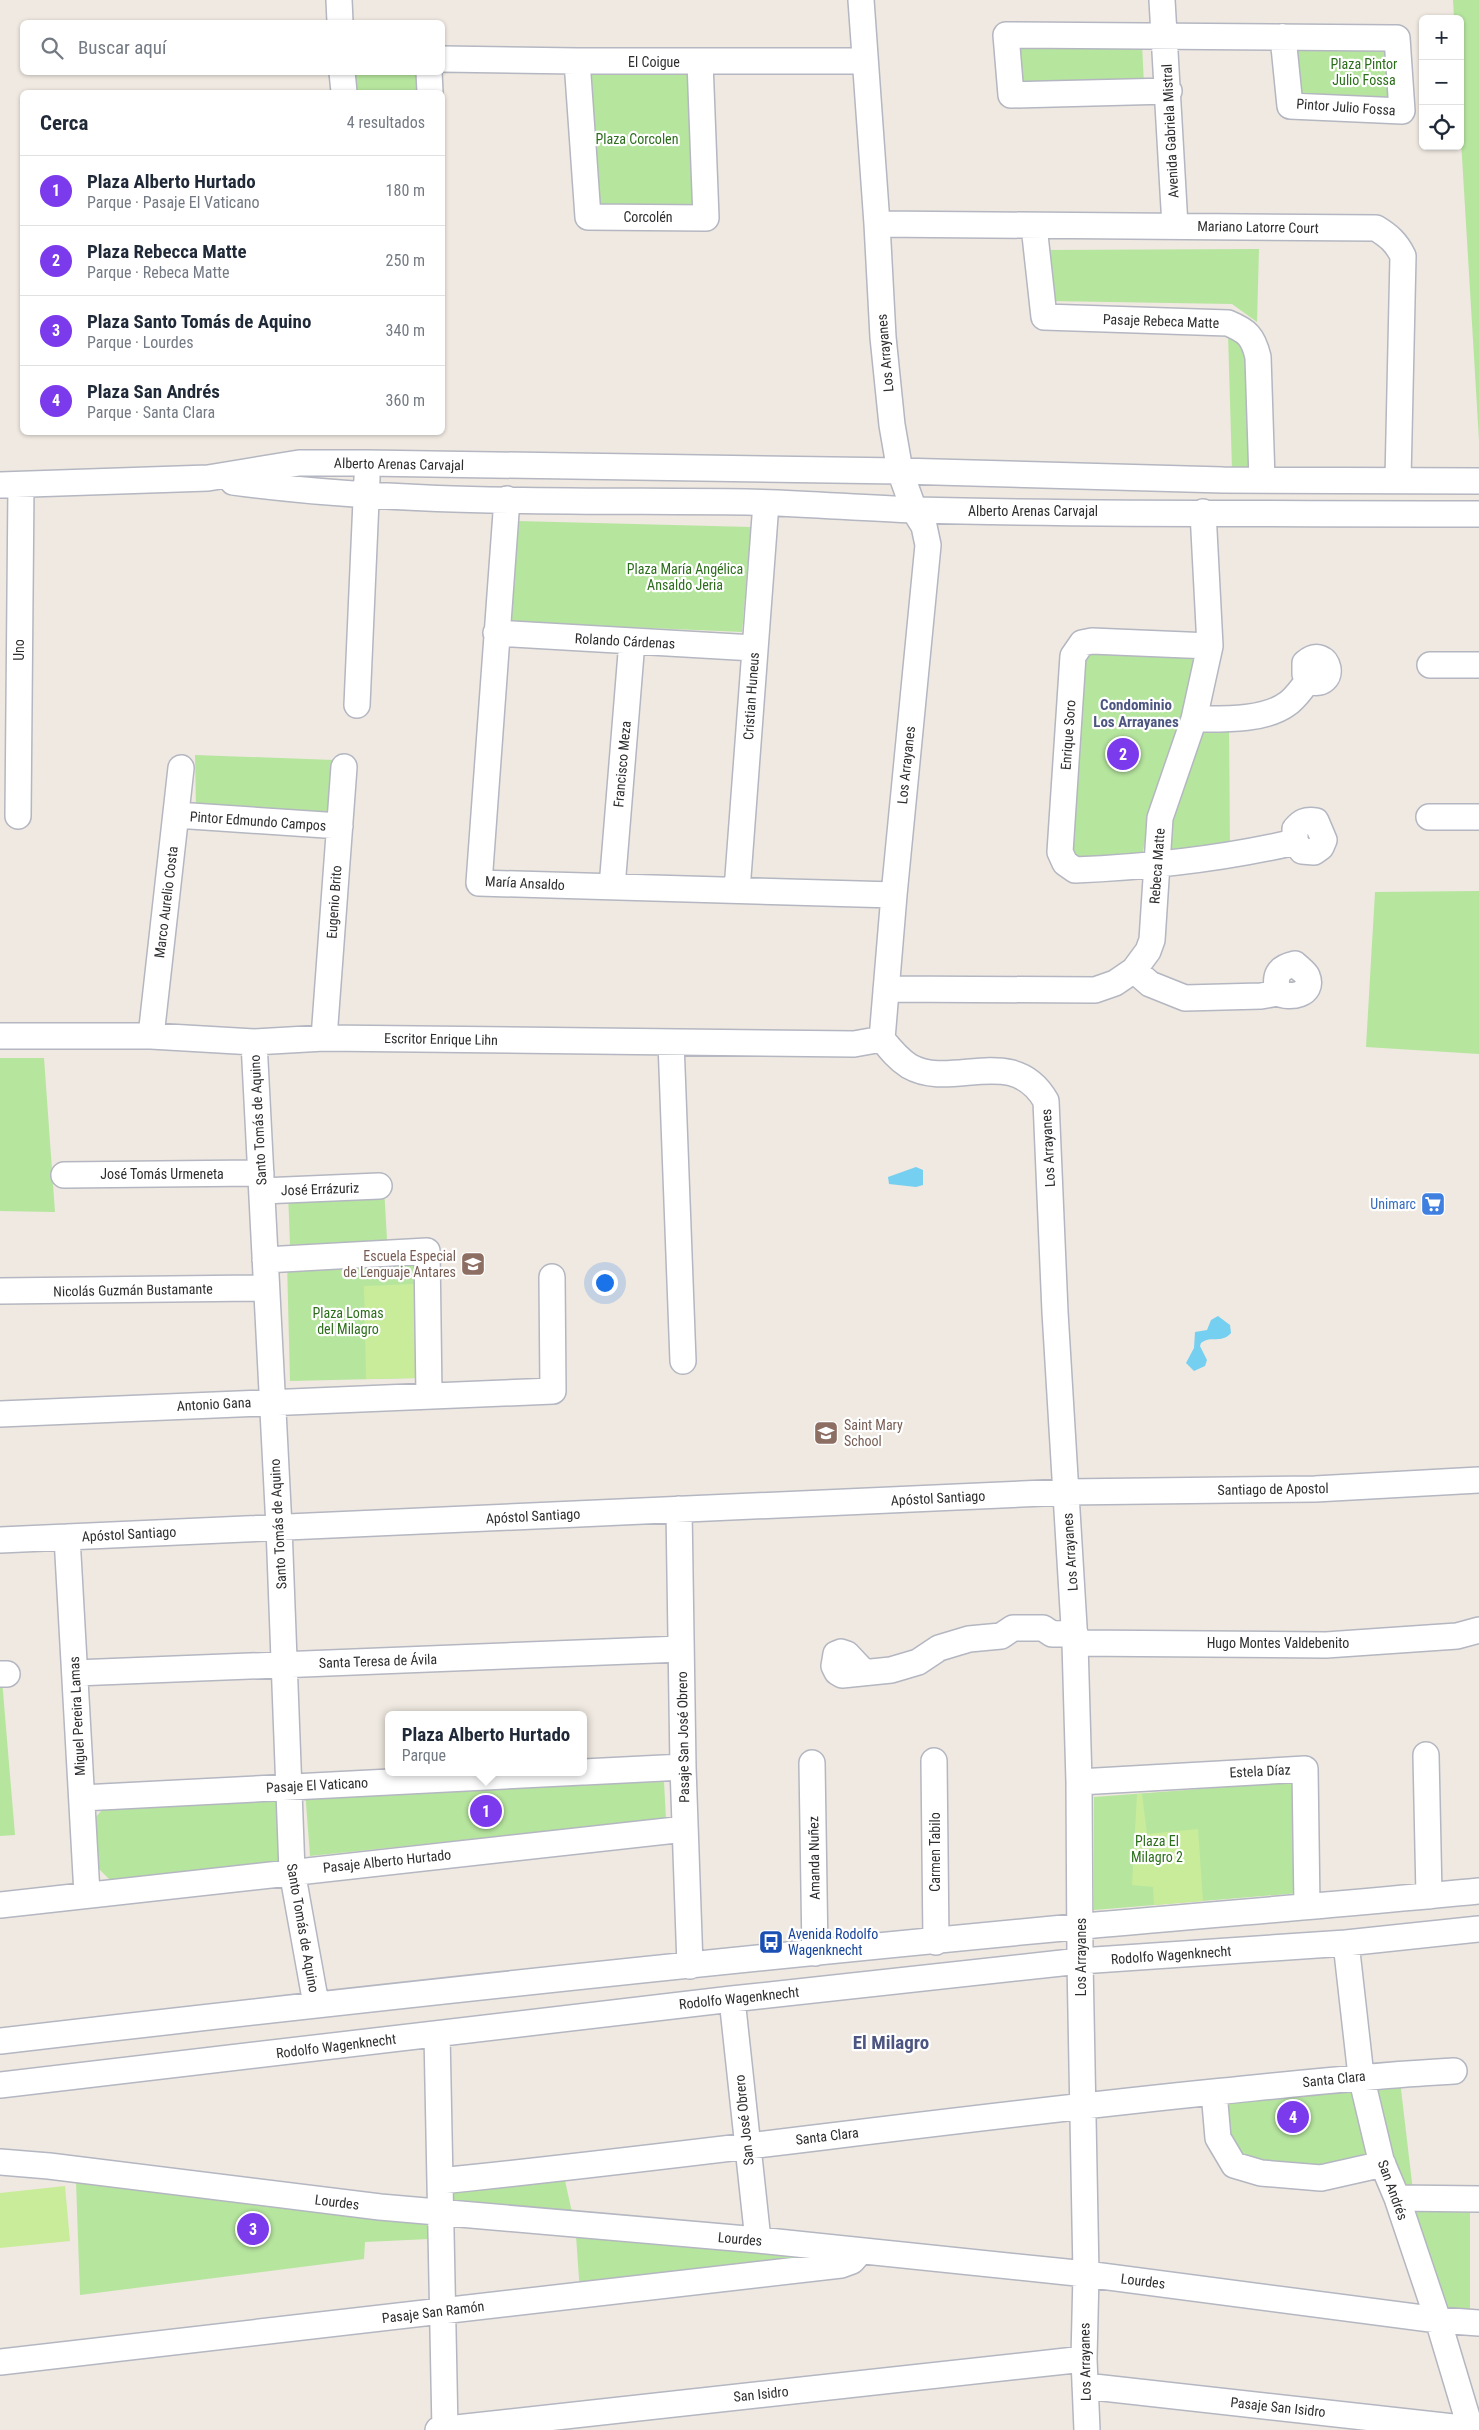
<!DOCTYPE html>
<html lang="es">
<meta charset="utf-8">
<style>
body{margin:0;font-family:"Roboto Condensed",sans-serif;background:#f2f2f3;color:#1f2937}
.controls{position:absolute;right:15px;top:15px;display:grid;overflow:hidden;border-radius:8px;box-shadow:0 1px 4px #0004}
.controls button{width:45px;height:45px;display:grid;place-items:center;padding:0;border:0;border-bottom:1px solid #e0e1e3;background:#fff;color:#1f2937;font:25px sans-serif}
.you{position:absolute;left:604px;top:1282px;width:18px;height:18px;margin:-12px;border:4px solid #fff;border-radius:50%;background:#1a73e8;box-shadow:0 0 0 8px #1a73e833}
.badge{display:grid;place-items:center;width:32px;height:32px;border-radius:50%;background:#7c3aed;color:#fff;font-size:16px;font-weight:700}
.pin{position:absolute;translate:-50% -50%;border:2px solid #fff;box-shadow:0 1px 5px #0006}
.popup{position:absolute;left:385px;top:1711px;width:202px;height:65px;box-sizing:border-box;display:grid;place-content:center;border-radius:8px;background:#fff;filter:drop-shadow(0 1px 4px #0005);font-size:16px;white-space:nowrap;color:#747a83}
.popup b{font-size:19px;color:#1f2937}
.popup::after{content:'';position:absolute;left:50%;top:100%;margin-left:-10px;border:10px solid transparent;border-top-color:#fff}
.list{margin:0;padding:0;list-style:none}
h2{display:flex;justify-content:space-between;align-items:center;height:65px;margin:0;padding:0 20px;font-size:21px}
h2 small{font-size:16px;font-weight:400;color:#747a83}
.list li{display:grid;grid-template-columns:32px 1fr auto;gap:15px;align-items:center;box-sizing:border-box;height:70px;padding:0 20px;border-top:1px solid #e0e1e3}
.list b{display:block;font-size:19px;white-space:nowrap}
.list p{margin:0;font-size:16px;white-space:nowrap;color:#747a83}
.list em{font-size:16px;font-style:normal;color:#747a83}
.icon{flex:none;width:28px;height:28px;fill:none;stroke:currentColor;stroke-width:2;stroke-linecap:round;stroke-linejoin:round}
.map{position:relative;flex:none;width:1479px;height:2430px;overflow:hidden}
.search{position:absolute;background:#fff;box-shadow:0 1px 4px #0004;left:20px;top:20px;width:425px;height:55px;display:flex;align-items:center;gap:12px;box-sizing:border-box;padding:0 18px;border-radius:8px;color:#747a83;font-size:19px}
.panel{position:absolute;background:#fff;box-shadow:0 1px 4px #0004;left:20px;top:90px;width:425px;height:345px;border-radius:8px}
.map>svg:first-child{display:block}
.green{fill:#b6e59e}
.pitch{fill:#c9ec9a}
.water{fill:#75cff0}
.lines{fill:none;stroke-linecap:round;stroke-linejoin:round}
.minor-casing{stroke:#b4b7c1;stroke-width:28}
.minor{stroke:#fff;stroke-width:25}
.labels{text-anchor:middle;stroke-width:4.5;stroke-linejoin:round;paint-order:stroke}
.street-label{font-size:14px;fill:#2e2e2e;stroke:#fff}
.park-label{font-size:14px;fill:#2c6e1b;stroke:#fff}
.shop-label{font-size:14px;fill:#366cbe;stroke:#fff;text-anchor:end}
.education-label{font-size:14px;fill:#785e54;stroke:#fff;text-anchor:end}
.transit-label{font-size:14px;fill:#164399;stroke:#fff;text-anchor:start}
.neighbourhood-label{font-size:15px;font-weight:bold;fill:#4d5680;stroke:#fff}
.district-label{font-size:19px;font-weight:bold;fill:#4d5680;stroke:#fff}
</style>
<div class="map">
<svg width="1479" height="2430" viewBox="0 0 1479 2430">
<rect width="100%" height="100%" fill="#efe9e1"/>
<path class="green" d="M1453 0H1479V440L1460 124V19H1454Z
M1392 41 1395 102 1297 99 1293 45Z
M1018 43H1142L1144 86H1019Z
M582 71 687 74 693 205 588 204Z
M338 73H422L423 92H340Z
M1259 249 1257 322 1232 304 1049 301 1042 250Z
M1228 334 1247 351 1253 469H1232Z
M517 521 751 527 742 632 511 622Z
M1194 652C1195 703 1172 748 1157 796 1150 817 1146 839 1141 860L1079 859 1071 849 1083 653Z
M1205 726H1229L1230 850 1200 853 1168 850 1176 799Z
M195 755 334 760 330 817 196 808Z
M1479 891V1054L1366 1047 1375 892Z
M0 1058H44L55 1212 0 1211Z
M384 1187 387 1240 290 1245 288 1192Z
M413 1261 418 1378 290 1381 287 1262Z
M0 1680H2L15 1835 0 1836Z
M664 1782 666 1819 310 1856 305 1790Z
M1293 1782 1300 1787V1893L1094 1910V1797Z
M282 1797 286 1861 112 1882 96 1866 94 1819 110 1801Z
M1400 2081 1413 2191 1402 2190 1370 2083Z
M1355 2084 1374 2162 1320 2170 1239 2158 1225 2136 1222 2098Z
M564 2176 573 2217 444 2205 445 2188Z
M76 2181 427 2220 429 2239 365 2242 364 2259 80 2295Z
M1404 2204H1470V2317L1442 2314Z
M576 2236 831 2257 580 2292Z"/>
<path class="pitch" d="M414 1284 418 1378 366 1379 364 1286Z
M1137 1794H1142L1147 1834 1198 1829 1203 1901 1154 1905 1153 1887 1132 1885Z
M65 2186 70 2241 0 2248V2193Z"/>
<path class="water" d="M916 1167 923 1170V1185L916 1187 889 1184 888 1177Z
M1218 1316 1230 1325 1231 1333C1222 1344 1211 1335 1201 1343L1200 1346 1207 1360 1205 1366 1194 1371 1186 1363 1194 1348 1195 1332 1207 1330 1211 1320Z"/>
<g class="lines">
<defs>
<path id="minor" d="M339 0 340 22
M861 0 877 224 883 337 892 425 900 471 914 510 924 526 928 545 894 895 882 1039C890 1049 898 1059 909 1066 952 1091 1013 1043 1046 1101L1055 1312 1075 1643 1079 1782 1080 1961 1086 2274 1084 2359 1087 2430
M1162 0 1175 226
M442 59 577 61H865
M577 61 588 217 706 218 700 62
M342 72 344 92
M429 72 430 92
M1169 91 1011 95 1006 35C1137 35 1267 36 1397 38L1402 111 1290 106 1283 37
M877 224 1376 228C1389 236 1396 242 1403 256L1398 479
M1034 226 1044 317 1228 323C1247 331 1253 336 1258 357L1262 480
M233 482C402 505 575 500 746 502 802 503 858 508 915 510 1103 515 1291 513 1479 514
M0 485 208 478 299 463H367L900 471 1223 480 1479 481
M507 499 479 883 894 895
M496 633 754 648
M1210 646 1092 641 1082 643 1073 656 1060 852 1065 863 1075 870C1149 867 1222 859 1295 842L1302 851 1314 852 1321 847 1324 840 1316 821C1306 819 1301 822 1295 829V842
M1430 665H1479
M357 705 367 478
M1194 719C1221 719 1264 721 1287 704 1295 699 1302 688 1308 681 1340 691 1330 642 1305 663V674L1308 681
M176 815 340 826
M18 816 21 485
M1429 817H1479
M612 887 632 641
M737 890 766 503
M1134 970 1150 984 1185 998 1261 996 1278 993C1274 976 1277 968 1295 964 1299 968 1305 972 1307 976 1315 995 1289 999 1278 993
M886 989 1095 990 1115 983 1134 970 1148 951 1152 940 1160 818 1194 719 1210 646 1203 512
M0 1036H151L254 1042 324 1038 854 1044 882 1039
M151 1036 181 768
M324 1038 344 767
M254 1042 279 1527 292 1871 316 2004
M671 1042 683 1361
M64 1175 261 1173
M262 1191 379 1186
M265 1260 427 1251 429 1396
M0 1291 266 1288
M0 1414 553 1391 552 1277
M679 1509 683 1767 690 1966
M67 1537 87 1894
M0 1540 1066 1492 1315 1489 1479 1480
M1075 1643 1326 1645 1457 1636 1479 1630
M864 1672 847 1654 841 1652 836 1654 834 1666 837 1672 842 1675 891 1670 918 1662 939 1648 969 1639 1001 1636 1013 1628H1043L1052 1634 1075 1633
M75 1673 681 1649
M0 1674H7
M1426 1755 1429 1896
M934 1761 936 1942
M812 1763 815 1953
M584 1772 683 1767
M1079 1782 1305 1769 1307 1906
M82 1798 582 1772
M0 1905 685 1829
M1346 1943 1361 2076 1381 2160 1397 2198 1438 2320 1471 2430
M732 1999 758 2240
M437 2034 445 2430
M0 2041C361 1999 723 1960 1085 1926 1216 1914 1348 1904 1479 1891
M0 2085 732 1999 1080 1961 1346 1943 1479 1929
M1214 2092 1218 2138 1234 2165 1261 2173 1321 2178 1383 2164
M0 2162 49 2166 380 2207 758 2240 1086 2274 1438 2320 1479 2323
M440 2181C698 2155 956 2118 1214 2092 1294 2084 1374 2075 1454 2071
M1397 2198 1479 2199
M0 2362 841 2265 852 2261 860 2252
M1085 2386 1471 2429
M438 2430 1084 2359"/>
</defs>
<use href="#minor" class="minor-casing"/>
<use href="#minor" class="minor"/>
</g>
<defs>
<symbol id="supermarket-square" viewBox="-11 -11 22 22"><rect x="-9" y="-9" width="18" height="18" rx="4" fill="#3f7fe0" stroke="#fff"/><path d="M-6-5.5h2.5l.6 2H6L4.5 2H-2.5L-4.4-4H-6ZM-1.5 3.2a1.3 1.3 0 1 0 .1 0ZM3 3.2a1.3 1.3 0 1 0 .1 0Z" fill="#fff"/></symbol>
<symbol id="school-square" viewBox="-11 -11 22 22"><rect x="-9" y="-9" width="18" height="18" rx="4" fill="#8d6e63" stroke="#fff"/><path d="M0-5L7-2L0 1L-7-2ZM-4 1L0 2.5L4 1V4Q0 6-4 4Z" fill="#fff"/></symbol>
<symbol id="bus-square" viewBox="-11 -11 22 22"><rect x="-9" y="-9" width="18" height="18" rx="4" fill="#1a4fb4" stroke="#fff"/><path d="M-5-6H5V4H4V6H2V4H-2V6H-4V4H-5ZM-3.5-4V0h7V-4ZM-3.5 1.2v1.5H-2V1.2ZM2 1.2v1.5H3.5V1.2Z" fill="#fff"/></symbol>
</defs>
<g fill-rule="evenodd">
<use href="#supermarket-square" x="1419" y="1190" width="28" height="28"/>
<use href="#school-square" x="459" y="1250" width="28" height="28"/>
<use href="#school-square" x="812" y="1419" width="28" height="28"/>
<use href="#bus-square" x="757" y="1928" width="28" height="28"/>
</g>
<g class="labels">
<g class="street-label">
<text x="654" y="67">El Coigue</text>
<text transform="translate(1346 107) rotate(4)" y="5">Pintor Julio Fossa</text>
<text transform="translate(1170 131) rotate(-93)" y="5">Avenida Gabriela Mistral</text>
<text x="648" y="222">Corcolén</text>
<text transform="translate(1258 227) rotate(1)" y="5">Mariano Latorre Court</text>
<text transform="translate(1161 321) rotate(2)" y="5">Pasaje Rebeca Matte</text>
<text transform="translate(885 353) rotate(-95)" y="5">Los Arrayanes</text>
<text transform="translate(399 464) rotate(1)" y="5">Alberto Arenas Carvajal</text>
<text x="1033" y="516">Alberto Arenas Carvajal</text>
<text transform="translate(625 641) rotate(3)" y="5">Rolando Cárdenas</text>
<text transform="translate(19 650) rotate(-90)" y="5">Uno</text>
<text transform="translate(751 696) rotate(-86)" y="5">Cristian Huneus</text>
<text transform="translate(1068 735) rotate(-86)" y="5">Enrique Soro</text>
<text transform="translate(622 764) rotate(-85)" y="5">Francisco Meza</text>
<text transform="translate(906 765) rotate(-84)" y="5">Los Arrayanes</text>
<text transform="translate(258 821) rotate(4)" y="5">Pintor Edmundo Campos</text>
<text transform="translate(1157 866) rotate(-86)" y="5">Rebeca Matte</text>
<text transform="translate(525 883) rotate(3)" y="5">María Ansaldo</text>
<text transform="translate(166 902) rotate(-83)" y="5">Marco Aurelio Costa</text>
<text transform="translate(334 902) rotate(-86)" y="5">Eugenio Brito</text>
<text transform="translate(441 1039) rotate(1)" y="5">Escritor Enrique Lihn</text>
<text transform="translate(258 1120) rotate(-93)" y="5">Santo Tomás de Aquino</text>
<text transform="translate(1048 1148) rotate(-93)" y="5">Los Arrayanes</text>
<text x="162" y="1179">José Tomás Urmeneta</text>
<text transform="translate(320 1189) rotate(-2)" y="5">José Errázuriz</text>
<text transform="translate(133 1290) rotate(-1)" y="5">Nicolás Guzmán Bustamante</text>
<text transform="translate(214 1404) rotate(-3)" y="5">Antonio Gana</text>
<text transform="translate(1273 1489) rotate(-1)" y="5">Santiago de Apostol</text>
<text transform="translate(938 1498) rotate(-3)" y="5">Apóstol Santiago</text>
<text transform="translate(533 1516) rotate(-3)" y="5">Apóstol Santiago</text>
<text transform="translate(278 1524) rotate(-93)" y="5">Santo Tomás de Aquino</text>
<text transform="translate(129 1534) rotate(-3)" y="5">Apóstol Santiago</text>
<text transform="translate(1070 1552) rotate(-94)" y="5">Los Arrayanes</text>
<text x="1278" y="1648">Hugo Montes Valdebenito</text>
<text transform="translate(378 1661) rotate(-2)" y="5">Santa Teresa de Ávila</text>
<text transform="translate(77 1716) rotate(-93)" y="5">Miguel Pereira Lamas</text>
<text transform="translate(683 1737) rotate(-91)" y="5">Pasaje San José Obrero</text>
<text transform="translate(1260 1771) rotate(-3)" y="5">Estela Díaz</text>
<text transform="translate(317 1785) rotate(-3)" y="5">Pasaje El Vaticano</text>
<text transform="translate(935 1852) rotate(-90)" y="5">Carmen Tabilo</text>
<text transform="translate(814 1858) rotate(-91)" y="5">Amanda Nuñez</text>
<text transform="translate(387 1861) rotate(-6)" y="5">Pasaje Alberto Hurtado</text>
<text transform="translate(303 1928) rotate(80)" y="5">Santo Tomás de Aquino</text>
<text transform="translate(1171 1955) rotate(-4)" y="5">Rodolfo Wagenknecht</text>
<text transform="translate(1081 1957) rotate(-90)" y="5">Los Arrayanes</text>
<text transform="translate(739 1998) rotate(-6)" y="5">Rodolfo Wagenknecht</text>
<text transform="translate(336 2046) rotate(-7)" y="5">Rodolfo Wagenknecht</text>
<text transform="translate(1334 2079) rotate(-6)" y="5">Santa Clara</text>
<text transform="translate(744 2120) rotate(-96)" y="5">San José Obrero</text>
<text transform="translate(827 2136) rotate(-7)" y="5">Santa Clara</text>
<text transform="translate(1393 2190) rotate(70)" y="5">San Andrés</text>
<text transform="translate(337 2202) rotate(7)" y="5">Lourdes</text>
<text transform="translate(740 2239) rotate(5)" y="5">Lourdes</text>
<text transform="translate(1143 2281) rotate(7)" y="5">Lourdes</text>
<text transform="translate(433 2312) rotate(-7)" y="5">Pasaje San Ramón</text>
<text transform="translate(1085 2362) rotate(-91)" y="5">Los Arrayanes</text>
<text transform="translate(761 2394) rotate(-6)" y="5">San Isidro</text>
<text transform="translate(1278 2407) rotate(6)" y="5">Pasaje San Isidro</text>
</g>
<g class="park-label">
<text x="1364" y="69">Plaza Pintor<tspan x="1364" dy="16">Julio Fossa</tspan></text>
<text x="637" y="144">Plaza Corcolen</text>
<text x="685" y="574">Plaza María Angélica<tspan x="685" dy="16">Ansaldo Jeria</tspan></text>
<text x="348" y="1318">Plaza Lomas<tspan x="348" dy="16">del Milagro</tspan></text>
<text x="1157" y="1846">Plaza El<tspan x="1157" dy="16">Milagro 2</tspan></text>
</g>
<g class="shop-label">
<text x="1416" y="1209">Unimarc</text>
</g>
<g class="education-label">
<text x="456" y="1261">Escuela Especial<tspan x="456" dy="16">de Lenguaje Antares</tspan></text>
<text x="844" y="1430" text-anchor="start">Saint Mary<tspan x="844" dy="16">School</tspan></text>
</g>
<g class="transit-label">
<text x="788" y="1939">Avenida Rodolfo<tspan x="788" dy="16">Wagenknecht</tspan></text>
</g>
<g class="neighbourhood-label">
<text x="1136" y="710">Condominio<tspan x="1136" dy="17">Los Arrayanes</tspan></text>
</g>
<g class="district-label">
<text x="891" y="2049">El Milagro</text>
</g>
</g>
</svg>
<div class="controls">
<button>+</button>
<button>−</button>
<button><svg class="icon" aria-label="locate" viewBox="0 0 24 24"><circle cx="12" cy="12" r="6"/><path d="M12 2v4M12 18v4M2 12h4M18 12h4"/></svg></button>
</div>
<div class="you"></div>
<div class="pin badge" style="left:486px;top:1811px">1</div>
<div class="popup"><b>Plaza Alberto Hurtado</b>Parque</div>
<div class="pin badge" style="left:1123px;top:754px">2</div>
<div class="pin badge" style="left:253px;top:2229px">3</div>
<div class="pin badge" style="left:1293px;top:2117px">4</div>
<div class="search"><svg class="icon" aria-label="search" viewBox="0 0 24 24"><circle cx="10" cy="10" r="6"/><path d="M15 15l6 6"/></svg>Buscar aquí</div>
<section class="panel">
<h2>Cerca<small>4 resultados</small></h2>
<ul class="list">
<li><span class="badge">1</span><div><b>Plaza Alberto Hurtado</b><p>Parque · Pasaje El Vaticano</p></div><em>180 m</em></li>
<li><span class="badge">2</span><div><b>Plaza Rebecca Matte</b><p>Parque · Rebeca Matte</p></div><em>250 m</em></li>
<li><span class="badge">3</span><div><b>Plaza Santo Tomás de Aquino</b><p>Parque · Lourdes</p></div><em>340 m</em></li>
<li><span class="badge">4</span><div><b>Plaza San Andrés</b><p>Parque · Santa Clara</p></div><em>360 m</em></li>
</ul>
</section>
</div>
